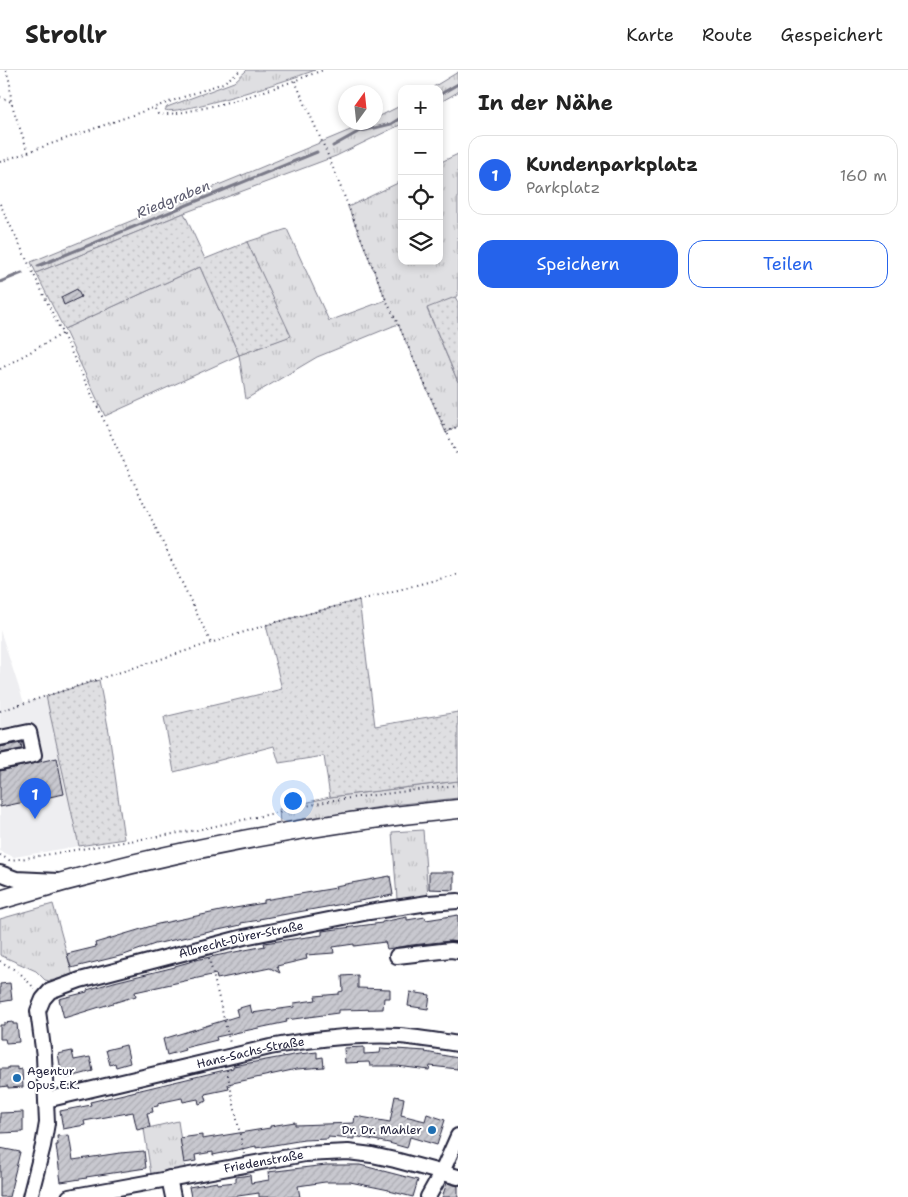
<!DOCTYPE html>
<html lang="de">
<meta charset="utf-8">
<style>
body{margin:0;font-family:"Shantell Sans",sans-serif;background:#f6f6f6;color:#222}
.controls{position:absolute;right:15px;top:15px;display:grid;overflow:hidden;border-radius:10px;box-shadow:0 2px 8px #0003}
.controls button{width:45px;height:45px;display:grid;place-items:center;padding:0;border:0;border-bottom:1px solid #e0e0e0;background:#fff;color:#222;font:25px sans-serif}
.compass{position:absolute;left:338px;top:15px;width:45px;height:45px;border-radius:50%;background:#fff;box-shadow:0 2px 8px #0003;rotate:15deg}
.you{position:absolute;left:292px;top:730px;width:18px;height:18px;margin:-12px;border:4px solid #fff;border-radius:50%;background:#1a73e8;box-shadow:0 0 0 8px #1a73e833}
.badge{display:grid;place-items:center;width:32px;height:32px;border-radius:50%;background:#2563eb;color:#fff;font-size:16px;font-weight:700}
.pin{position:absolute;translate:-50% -41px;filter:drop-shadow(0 1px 2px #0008)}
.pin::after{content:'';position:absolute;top:26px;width:18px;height:15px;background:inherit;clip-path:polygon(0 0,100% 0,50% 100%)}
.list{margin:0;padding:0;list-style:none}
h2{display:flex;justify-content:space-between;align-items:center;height:65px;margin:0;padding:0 20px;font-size:21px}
h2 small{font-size:16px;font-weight:400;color:#767676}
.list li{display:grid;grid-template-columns:32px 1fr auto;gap:15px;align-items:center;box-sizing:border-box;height:80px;margin:0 10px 10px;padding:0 10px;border:1px solid #e0e0e0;border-radius:15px}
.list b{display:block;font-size:19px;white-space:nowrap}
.list p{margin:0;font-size:16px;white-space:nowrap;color:#767676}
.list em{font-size:16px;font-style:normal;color:#767676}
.actions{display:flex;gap:10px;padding:15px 20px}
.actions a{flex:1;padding:11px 0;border:1px solid #2563eb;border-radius:15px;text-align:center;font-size:18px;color:#2563eb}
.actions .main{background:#2563eb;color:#fff}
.icon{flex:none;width:28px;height:28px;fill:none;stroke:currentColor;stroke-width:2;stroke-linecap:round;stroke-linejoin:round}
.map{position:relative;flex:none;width:458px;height:1127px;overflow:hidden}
header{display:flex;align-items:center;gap:30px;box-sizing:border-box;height:70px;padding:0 25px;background:#fff;border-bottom:1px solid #e0e0e0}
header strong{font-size:24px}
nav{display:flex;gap:28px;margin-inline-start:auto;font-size:18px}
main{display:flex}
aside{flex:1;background:#fff}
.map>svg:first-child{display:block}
.built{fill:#eeeef1}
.grass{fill:url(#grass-tufts);stroke:#80808e}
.garden{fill:url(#garden-dots);stroke:#80808e}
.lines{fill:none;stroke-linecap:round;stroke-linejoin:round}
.stream{stroke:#7a7a88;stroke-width:3}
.building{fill:url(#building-hatch);stroke:#22223b}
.minor-casing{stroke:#22223b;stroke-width:18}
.major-casing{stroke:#22223b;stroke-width:21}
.path{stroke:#22223b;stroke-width:2;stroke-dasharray:1 4;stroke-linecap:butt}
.minor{stroke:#fff;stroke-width:14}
.major{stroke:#fff;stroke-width:18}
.poi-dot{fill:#1f6fb2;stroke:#fff;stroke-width:2}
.labels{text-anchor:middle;stroke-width:4;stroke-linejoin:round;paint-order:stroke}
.street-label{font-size:12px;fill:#22223b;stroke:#fff}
.poi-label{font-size:12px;fill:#22223b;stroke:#fff;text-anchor:start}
.water-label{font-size:14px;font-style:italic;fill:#5c5c6f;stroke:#fff}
</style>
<header>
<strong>Strollr</strong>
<nav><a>Karte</a><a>Route</a><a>Gespeichert</a></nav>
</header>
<main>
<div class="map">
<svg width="458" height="1127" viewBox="0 0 458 1127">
<defs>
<pattern id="grass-tufts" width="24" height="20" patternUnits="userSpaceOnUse" patternTransform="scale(1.25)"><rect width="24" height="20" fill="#dfdfe2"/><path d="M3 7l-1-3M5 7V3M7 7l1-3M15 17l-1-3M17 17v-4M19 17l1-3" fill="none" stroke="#bfbfc3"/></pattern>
<pattern id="garden-dots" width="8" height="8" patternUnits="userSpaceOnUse" patternTransform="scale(1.25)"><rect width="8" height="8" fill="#dfdfe2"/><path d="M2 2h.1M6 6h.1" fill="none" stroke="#bfbfc3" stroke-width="1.8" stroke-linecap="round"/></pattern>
<pattern id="building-hatch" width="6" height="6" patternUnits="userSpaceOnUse" patternTransform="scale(1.25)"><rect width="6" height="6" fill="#c8c8cf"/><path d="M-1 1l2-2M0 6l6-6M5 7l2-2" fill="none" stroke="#acacb3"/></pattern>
</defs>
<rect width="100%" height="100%" fill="#fff"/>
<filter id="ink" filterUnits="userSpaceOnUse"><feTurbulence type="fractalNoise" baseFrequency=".02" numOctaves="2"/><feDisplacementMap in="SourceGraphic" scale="10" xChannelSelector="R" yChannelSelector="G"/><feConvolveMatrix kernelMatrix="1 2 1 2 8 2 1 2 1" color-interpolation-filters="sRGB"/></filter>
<g filter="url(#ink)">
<path class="built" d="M0 560 24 633 46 626 79 776 14 787 0 781Z"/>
<path class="grass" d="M247 0H315C296 8 177 46 165 40L167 37 234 12Z
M458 2V22L439 33V19H430Z
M402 35V54L336 86 184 143 36 203 31 192 250 102 367 53 376 52V48Z
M458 84V226L427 239 458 312V356L446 363 398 254 317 287 246 329 239 285 105 346 64 259 200 197 239 285 290 266 247 172 287 159 329 251 386 230 348 137 402 111V191H439V93Z
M458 711V728L392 735 280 754 279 739 330 727Z
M423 760 428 827 397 829 392 762Z
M53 834 73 906 49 911 45 910 36 901 0 885V849Z
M178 1051 185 1098 151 1104 144 1059Z"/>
<path class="garden" d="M184 143 205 189 247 172 291 266 239 285 200 197 64 259 36 203Z
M455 227 458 232V312L427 238Z
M359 530 375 656 458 642V711L330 727 324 686 279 693 274 676 174 702 164 647 282 619 266 555Z
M99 610 109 662 124 769 79 776 46 626Z"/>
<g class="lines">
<path class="stream" d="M439 25 458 14
M333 76 358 62 391 54 402 47
M38 196 317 82
M0 212 22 203"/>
</g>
<path class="building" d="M77 219 81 227 64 235 61 227Z
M21 673 22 679 0 683V677Z
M57 688 64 724 0 737V701Z
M429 802H454V820L429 819Z
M390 806 393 825 259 849 260 850 241 853V855L155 874 124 885 71 898 67 884 96 877 95 873 158 854 235 838 264 833V830L336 818 335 816Z
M458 845V872L450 871 412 875 387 879 385 872 354 876V874L333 877 334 883 306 885 307 889 277 896 280 903 270 898 217 909 216 904 135 922 136 926 64 948 59 929 87 922V920L114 912 175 897V896L200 889 265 876 264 873 322 865V861L382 853V852L407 847V850L425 847 426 850Z
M358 905V918L390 919V928H384L383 939 338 940V943L286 950 287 952 216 967 217 970 184 978 185 980 167 985 163 969 238 946 236 939 250 935 252 943 294 937V933L316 930 315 926 339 924V922L343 921 342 906Z
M10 913 12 930 0 932V914Z
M410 922 430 925 428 939 408 936Z
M13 952V954H17L19 972 6 973 5 969H0V955H4V953Z
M126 975 130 993 116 997 115 993 110 995 106 980Z
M364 977V984L380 983 381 978 426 981 425 982 458 988V999L430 996 429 1000 397 996H370L369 992 345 993 344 978Z
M72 981 74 990 90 987 93 1001 67 1008 62 1005 58 984Z
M317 982V988L323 987 324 997 297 999 228 1014 229 1019 205 1024 207 1031 199 1034 198 1029 183 1032 182 1028 158 1033V1036L152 1037 153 1042 147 1043 150 1057 137 1060 133 1042 84 1051 85 1055 63 1059 60 1041 91 1035 90 1032 233 998V996L299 984Z
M8 997H17V1000L22 999 23 1017 8 1018V1016L0 1017V999H8Z
M395 1026 404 1028 401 1045 425 1051 427 1044 445 1050 437 1075 410 1067 407 1078 389 1073 354 1066V1069L328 1067V1069L304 1070 256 1078V1076L213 1085V1082L195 1085 196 1091 184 1093 180 1068 202 1065V1069L270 1058V1056L295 1052V1055L354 1053 355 1046 390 1052Z
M23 1042V1062L0 1063V1043Z
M69 1065 73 1090 120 1083 144 1081 146 1098 86 1107 87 1108 61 1112 56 1075H58L57 1066Z
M0 1078 20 1082 9 1127H0Z
M326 1095H360L418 1110 413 1127 389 1121V1120L350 1112H325L298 1116 300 1127H259V1123L231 1127H191L189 1117 217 1112V1114L236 1112V1107L250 1105 251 1113 269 1110 268 1102Z
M447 1113 458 1116V1127H442Z"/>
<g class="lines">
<defs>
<g id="minor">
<path d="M0 668 29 662 34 685 0 692"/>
<path d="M0 803 16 809 58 811"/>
<path d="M397 886 451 880 458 881"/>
<path id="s1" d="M46 1030 270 977C313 969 357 964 400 966 420 968 439 971 458 974"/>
<path d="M169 1108 173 1127"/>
<path id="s2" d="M30 1127 43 1076 47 1053 44 986 38 941 43 929 50 921 80 910 244 867 369 842 428 833 458 831"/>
<path id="s3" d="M69 1127 305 1084 348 1082 372 1085 395 1090 458 1107"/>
<path d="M428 1127 442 1102 458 1066"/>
</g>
<path id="major" d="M0 830C149 785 303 754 458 739"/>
</defs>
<use href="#minor" class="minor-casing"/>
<use href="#major" class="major-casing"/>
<path class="path" d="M6 0 10 13 11 32 28 82
M295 11 327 83 386 230 398 254 458 387
M0 27 11 32
M155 39 158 44C174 45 188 41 204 38 244 29 284 15 323 0
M0 92 223 13 241 0
M0 134 211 573
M0 299 62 264
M446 363 458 356
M0 641 266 555 458 504
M0 785 9 790 20 789 197 760 334 730 458 715
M209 888 230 973
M0 891 20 903 35 919
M227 1000 244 1084"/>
<use href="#minor" class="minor"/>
<use href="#major" class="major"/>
</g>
</g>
<g class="poi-dot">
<circle cx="17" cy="1008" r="5"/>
<circle cx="432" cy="1060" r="5"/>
</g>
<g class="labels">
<g class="street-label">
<text dy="4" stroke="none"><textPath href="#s2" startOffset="410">Albrecht-Dürer-Straße</textPath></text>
<text dy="4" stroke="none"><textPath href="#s1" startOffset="210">Hans-Sachs-Straße</textPath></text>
<text dy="4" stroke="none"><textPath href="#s3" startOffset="198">Friedenstraße</textPath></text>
</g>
<g class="poi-label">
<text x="27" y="1005">Agentur<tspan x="27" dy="14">Opus E.K.</tspan></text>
<text x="422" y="1064" text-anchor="end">Dr. Dr. Mahler</text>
</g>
<g class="water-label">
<text transform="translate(173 129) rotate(-22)" y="5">Riedgraben</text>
</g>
</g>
</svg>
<div class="controls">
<button>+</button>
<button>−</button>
<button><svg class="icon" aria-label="locate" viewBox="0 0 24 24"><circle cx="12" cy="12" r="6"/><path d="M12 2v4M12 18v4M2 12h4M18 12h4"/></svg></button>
<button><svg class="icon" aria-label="layers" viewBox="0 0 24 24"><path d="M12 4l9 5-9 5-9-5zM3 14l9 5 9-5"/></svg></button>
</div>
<svg class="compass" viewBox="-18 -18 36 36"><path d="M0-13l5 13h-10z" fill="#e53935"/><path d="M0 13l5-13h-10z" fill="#767676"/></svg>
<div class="you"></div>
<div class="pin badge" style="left:35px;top:749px">1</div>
</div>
<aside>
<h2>In der Nähe<small></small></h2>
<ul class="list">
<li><span class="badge">1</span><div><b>Kundenparkplatz</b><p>Parkplatz</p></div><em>160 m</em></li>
</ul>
<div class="actions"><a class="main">Speichern</a><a>Teilen</a></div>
</aside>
</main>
